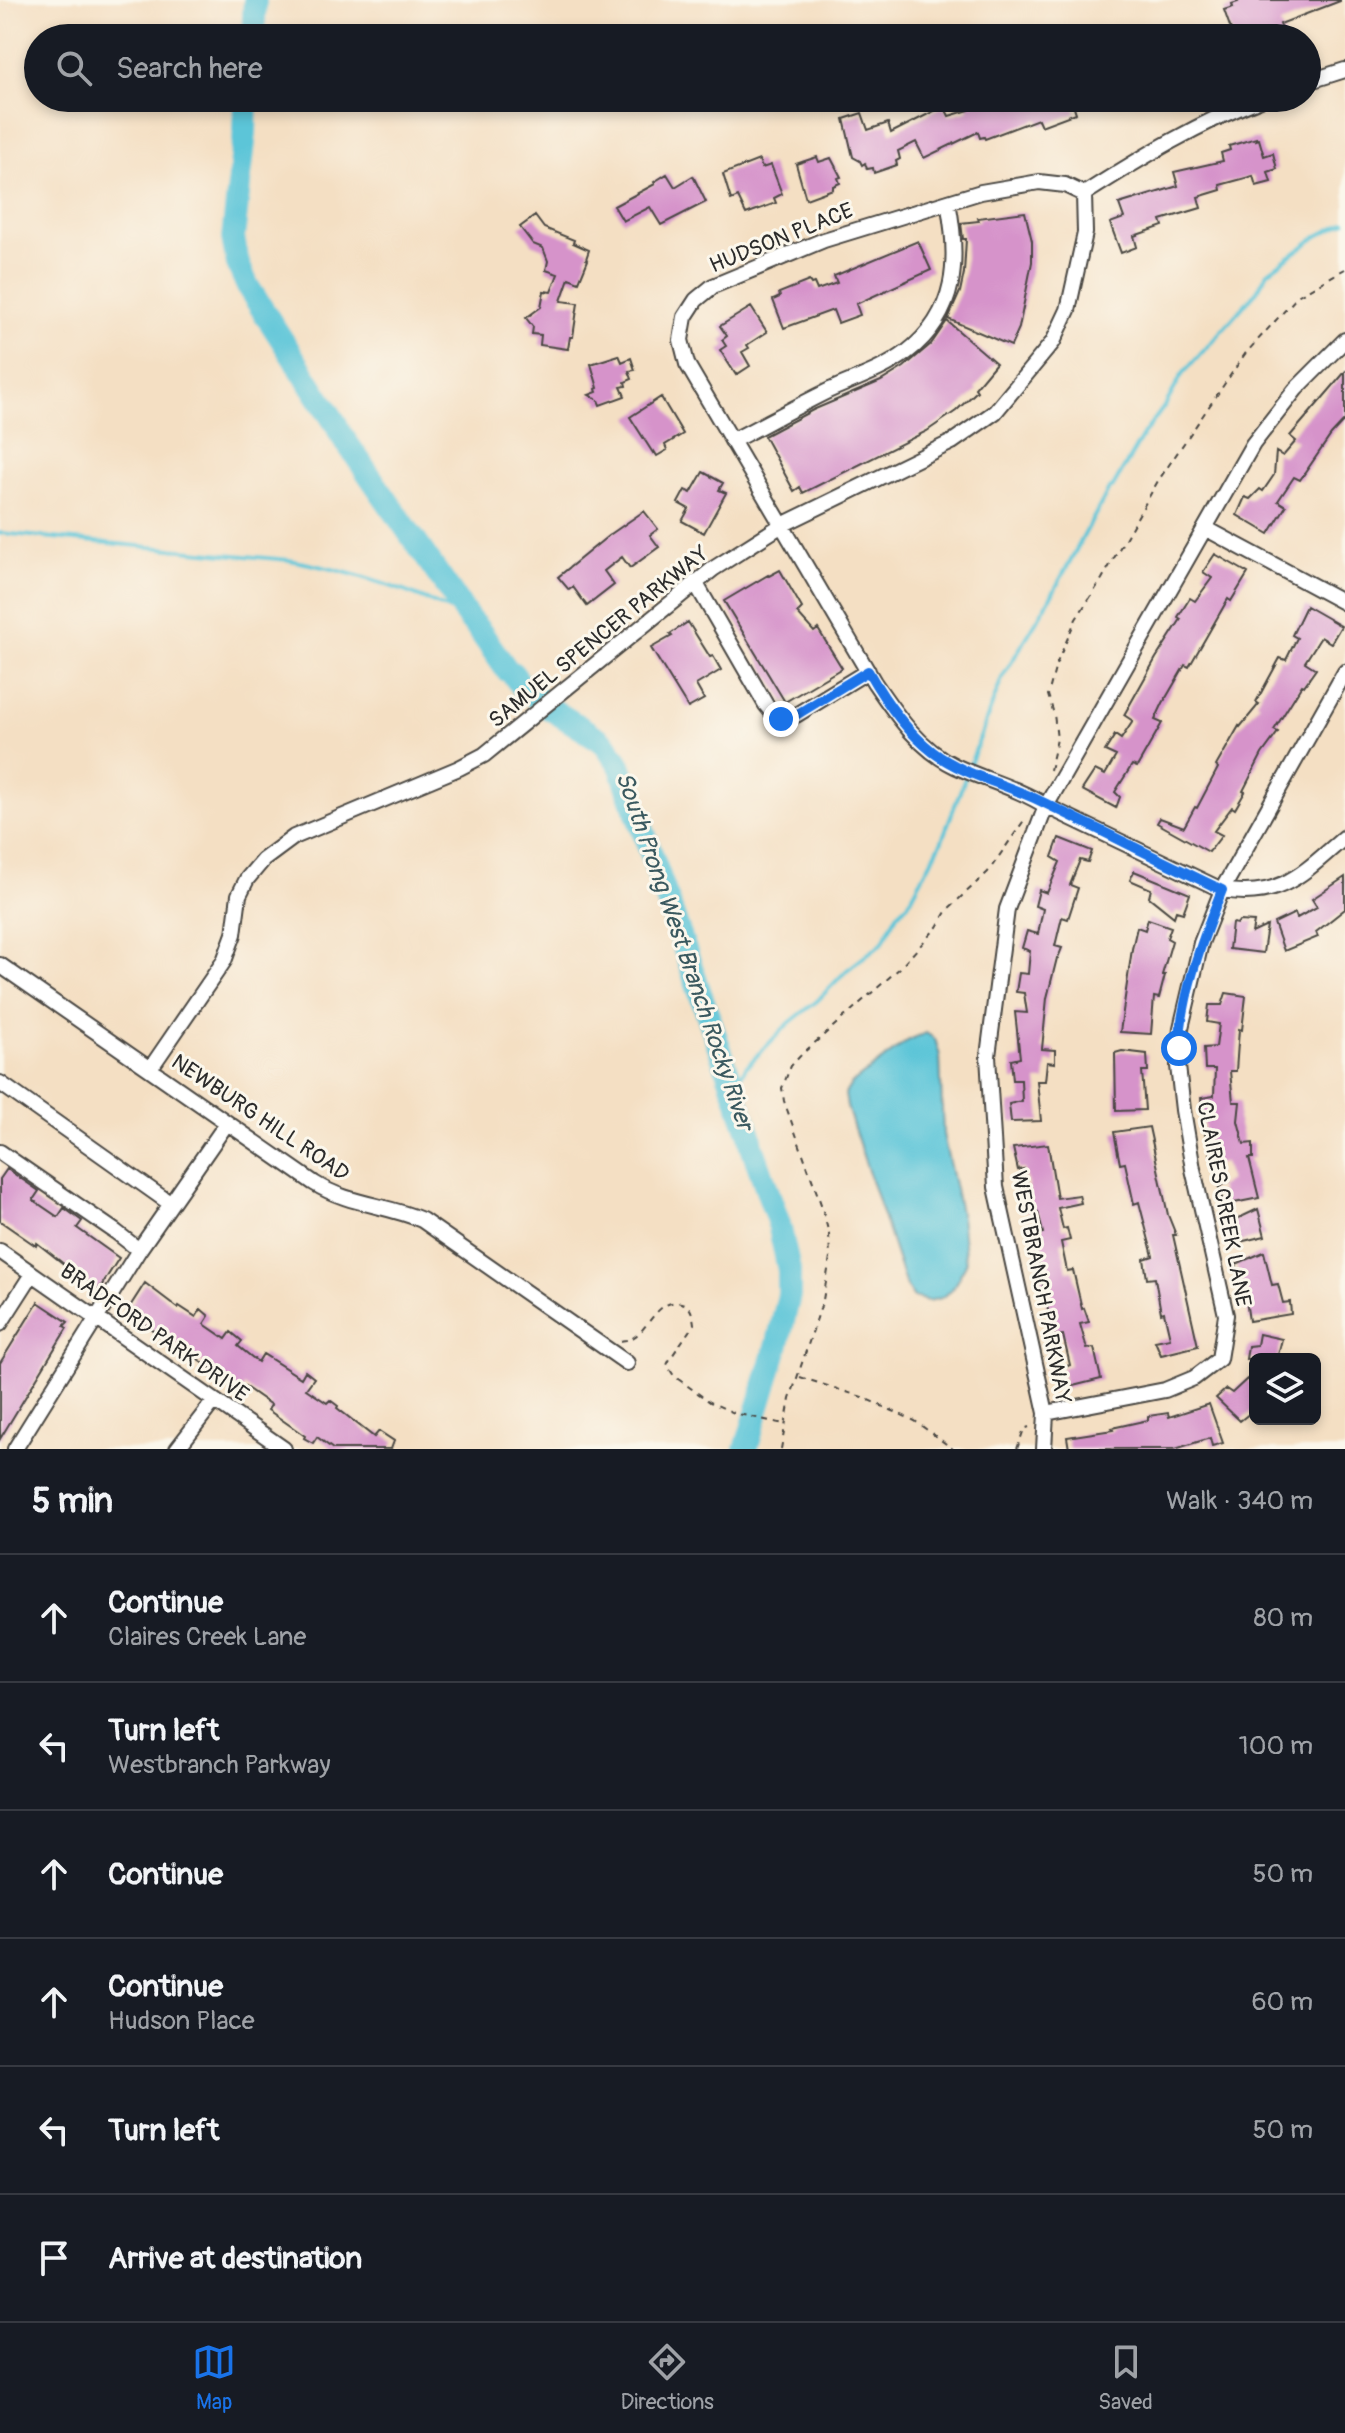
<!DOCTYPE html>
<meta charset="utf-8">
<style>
body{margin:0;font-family:Pangolin,sans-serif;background:#20242c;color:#f1f3f6}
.controls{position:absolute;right:24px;bottom:24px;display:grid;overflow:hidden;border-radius:12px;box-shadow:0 4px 12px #0003}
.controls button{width:72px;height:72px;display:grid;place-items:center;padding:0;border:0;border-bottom:2px solid #363941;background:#171b24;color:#f1f3f6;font:40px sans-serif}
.stop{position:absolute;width:24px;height:24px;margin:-18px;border:6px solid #1a73e8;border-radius:50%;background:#fff}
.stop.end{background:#1a73e8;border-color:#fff;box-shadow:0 2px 8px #0008}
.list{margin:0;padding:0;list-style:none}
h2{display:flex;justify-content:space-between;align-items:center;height:104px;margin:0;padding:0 32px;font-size:34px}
h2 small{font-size:26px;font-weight:400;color:#9ea1a6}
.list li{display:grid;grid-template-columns:52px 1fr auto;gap:24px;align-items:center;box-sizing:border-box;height:128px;padding:0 32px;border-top:2px solid #363941}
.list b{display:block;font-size:30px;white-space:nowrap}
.list p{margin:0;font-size:26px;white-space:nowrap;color:#9ea1a6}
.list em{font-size:26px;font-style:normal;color:#9ea1a6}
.icon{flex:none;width:44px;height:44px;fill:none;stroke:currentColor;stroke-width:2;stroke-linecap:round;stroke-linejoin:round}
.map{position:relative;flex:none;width:1345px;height:1449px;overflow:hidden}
.search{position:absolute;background:#171b24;box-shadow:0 4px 12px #0003;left:24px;right:24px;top:24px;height:88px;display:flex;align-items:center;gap:20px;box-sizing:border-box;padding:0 28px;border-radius:44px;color:#9ea1a6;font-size:30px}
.sheet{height:872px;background:#171b24}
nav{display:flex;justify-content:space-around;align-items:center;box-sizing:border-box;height:112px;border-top:2px solid #363941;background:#171b24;font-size:22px;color:#9ea1a6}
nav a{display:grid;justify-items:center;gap:4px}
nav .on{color:#1a73e8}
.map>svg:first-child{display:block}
.water{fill:#5cc5d8;stroke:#447882;stroke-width:2}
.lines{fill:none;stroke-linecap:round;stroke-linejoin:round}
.stream{stroke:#5cc5d8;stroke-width:4}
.river{stroke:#5cc5d8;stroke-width:24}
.building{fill:#d693ca}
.minor-casing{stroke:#494642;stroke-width:18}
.path{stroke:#494642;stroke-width:2;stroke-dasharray:6 6;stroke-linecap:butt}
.minor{stroke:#fff;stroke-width:14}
.route{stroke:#1a73e8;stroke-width:10}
.labels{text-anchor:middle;stroke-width:6;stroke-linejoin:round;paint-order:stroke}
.street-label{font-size:22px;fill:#2b2b2b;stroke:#fbf7ec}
.water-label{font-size:24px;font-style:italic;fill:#3a595f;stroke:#fbf7ec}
</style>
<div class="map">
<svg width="1345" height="1449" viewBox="0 0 1345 1449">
<rect width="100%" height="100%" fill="#fbf7ec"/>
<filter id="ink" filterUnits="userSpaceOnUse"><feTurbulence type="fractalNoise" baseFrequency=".0125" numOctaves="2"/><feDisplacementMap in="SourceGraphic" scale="16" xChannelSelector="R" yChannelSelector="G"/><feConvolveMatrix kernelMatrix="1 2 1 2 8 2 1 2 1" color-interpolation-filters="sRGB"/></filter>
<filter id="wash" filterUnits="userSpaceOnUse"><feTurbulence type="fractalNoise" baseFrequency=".006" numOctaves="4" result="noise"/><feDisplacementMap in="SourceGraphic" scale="32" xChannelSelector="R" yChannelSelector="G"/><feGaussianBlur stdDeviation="1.8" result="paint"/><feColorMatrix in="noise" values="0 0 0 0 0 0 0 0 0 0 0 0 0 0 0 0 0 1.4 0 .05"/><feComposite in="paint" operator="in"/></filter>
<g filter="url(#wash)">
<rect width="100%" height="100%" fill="#f4dfc3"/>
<path class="water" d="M926 1033 935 1039 940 1056 943 1134 961 1217 966 1264 951 1291 941 1298 928 1301 913 1297 906 1286 847 1107 845 1094 851 1084 909 1040Z"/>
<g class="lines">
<path class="stream" d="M0 533 289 560C352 571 412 591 469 619
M733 1089 746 1067 788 1024 817 1001 847 970 882 943 897 914 908 904 941 843 1002 678 1048 602 1109 489 1113 487 1143 435 1166 404 1182 375 1257 291 1268 272 1318 236 1345 222"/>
<path class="river" d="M253 38 255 0
M246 98 245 133 233 238 238 264 248 287 336 424 340 433 469 619 479 630 507 670 512 673 521 685 549 708 599 739 606 745 620 765 750 1135 752 1146 779 1224 789 1270V1295L778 1343 746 1449"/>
</g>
<g id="blocks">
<path class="building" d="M1237 0H1340V1L1280 24 1285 38H1234L1224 10 1233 7 1232 4 1238 2Z
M964 98H1071L1076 113 1041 126 1038 119 985 139 984 137 980 138 978 132 924 158 916 142 898 151 900 159 896 161 897 165 874 173 873 168 867 169 865 163 862 165 860 161 853 157 844 119 862 113 868 130 888 123 891 133 944 106 949 116 969 110Z
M1256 138V140L1259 139 1264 156 1273 153 1277 169 1268 172 1271 182 1256 186 1253 176 1220 185 1221 190 1198 197 1201 208 1161 220 1163 226 1134 236 1137 247 1121 253 1110 223 1124 218 1119 204 1178 186 1174 172 1223 161 1221 153 1230 150 1229 146Z
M817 157 819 162 831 158 841 177 838 178 840 183 833 186V189L806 199 796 164Z
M759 160 762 168 771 165 782 194 774 198 776 203 746 214 738 197 731 200 723 174Z
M667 174 675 187 693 176 706 202 661 225 650 207 623 221 614 206 655 184 654 182Z
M1025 212 1032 241V262L1019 328 1011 346 948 319 960 292 964 273 966 239H963L961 223 979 221 978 218Z
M535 216 544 228 574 240 573 243 589 250 586 259 588 260 579 282 569 278 561 301 578 303 573 337H570L568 349 540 345 541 335 532 334 533 327 526 318 541 307 544 291 551 292 558 274 546 270 548 261 543 248 533 244 520 227Z
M918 241 931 270 856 304 860 315 838 323 833 310 784 328 773 300 780 297 779 293 809 281 811 284 814 283 817 290 837 283 834 276Z
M751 307 767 332 747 345 749 348 742 352 750 366 736 375 720 350 726 346 722 340 727 336 720 326Z
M947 321 996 363 975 388 977 391 956 411 927 431 803 493 800 487 794 491 764 436 813 410 881 381 904 367 931 344Z
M619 355 622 362 631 358 635 370 629 371 632 379 625 382 626 386 621 387 625 396 600 405 598 400 589 395 597 392 596 389 598 388 591 364Z
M1345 372V420L1331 435 1300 480 1294 477 1278 501 1286 506 1269 534 1237 515 1245 497 1250 499 1260 489 1263 491 1274 475 1276 452 1283 456 1296 441 1290 436Z
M661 397 683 434 665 445 667 450 657 456 654 451 653 453 630 417Z
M703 472 723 483 719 490 726 493 704 533 682 521 689 509 678 503 685 490 691 493Z
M644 511 658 529 650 535 659 547 630 568 622 557 604 571 614 585 587 606 573 587 569 590 558 577 608 536Z
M1215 554 1248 573 1231 601 1228 599 1189 667 1185 665 1163 703 1155 720 1162 723 1137 767 1132 765 1115 792 1120 797 1116 808 1082 790 1095 770 1105 775 1116 756 1105 751 1115 735 1121 739 1133 721 1124 715 1156 658 1181 619 1178 617 1190 598 1195 601 1212 578 1203 572Z
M780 570 802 608 797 613 814 632 818 629 842 668 785 702 724 601 768 575 769 576Z
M1306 606 1341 626 1331 643 1321 637 1305 662 1316 669 1304 686 1302 685 1274 730 1278 732 1262 754 1243 791 1245 792 1235 809 1232 807 1214 831 1222 835 1209 852 1157 823 1160 818 1184 827 1195 807 1197 808 1218 768 1216 766 1239 726 1240 727 1259 704 1256 702 1280 658 1286 660 1297 638 1292 635Z
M688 622 710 657 713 656 721 670 696 685 704 699 688 708 651 648 672 636 670 634Z
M1059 838 1092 851 1088 862 1080 860 1070 885 1078 888 1068 919 1062 917 1055 946 1062 948 1058 958H1057L1047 998 1042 1049 1055 1050V1063L1047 1062 1045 1081H1037L1041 1121 1011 1122 1009 1104 1022 1101 1021 1080H1013L1011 1060 1020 1058 1015 1012 1027 1013 1024 993 1016 992 1019 973 1028 974 1030 951 1022 948 1027 931 1038 934 1043 909 1035 906 1039 890 1047 893 1060 862 1052 857Z
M1134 871 1190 894 1183 913 1176 911 1174 917 1149 897 1151 889 1130 880Z
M1345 877V909L1316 932 1318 937 1284 951 1274 923 1295 913 1297 918 1317 907 1312 899Z
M1148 919 1171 927 1167 938 1172 941 1162 975H1165L1159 998 1154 997 1151 1034 1120 1032 1132 949 1137 927 1145 930Z
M1239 921 1254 922 1252 933 1267 926 1263 953 1229 949 1232 923 1237 924Z
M1226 993 1246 996 1242 1030 1239 1029 1236 1071H1230L1233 1102H1240L1238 1121 1244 1144 1253 1143V1158H1249L1259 1198 1224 1205 1219 1187 1230 1181 1224 1163 1213 1165 1205 1134 1201 1098 1214 1096 1215 1069H1205L1204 1048 1216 1047 1219 1024 1207 1022 1209 1005H1222Z
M1122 1051 1147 1054 1148 1071H1142L1145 1110 1116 1111 1115 1053Z
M1149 1127 1168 1215 1176 1235H1173L1198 1346 1161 1355 1155 1341 1170 1338 1164 1312 1161 1313 1155 1278 1147 1279 1144 1259 1153 1256 1139 1202 1134 1204 1125 1163 1120 1164 1114 1132Z
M1048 1144 1057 1198 1079 1195 1081 1203 1058 1208 1063 1229 1067 1228 1070 1240 1061 1242 1067 1271 1073 1270 1082 1309 1084 1308 1089 1322 1080 1324 1087 1349 1094 1348 1101 1379 1065 1388 1062 1368 1070 1365 1063 1335 1053 1336 1033 1235 1043 1233 1038 1212 1029 1214 1024 1194 1030 1193 1024 1169 1018 1170 1013 1148Z
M7 1169 39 1191 33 1200 58 1217 64 1208 82 1221 77 1228 119 1258 98 1291 37 1243 36 1246 0 1221V1179Z
M1258 1209 1265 1236 1231 1244 1226 1224Z
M1264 1252 1272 1285 1278 1284 1283 1303 1290 1302 1291 1314 1249 1321 1246 1300 1236 1264Z
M145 1283 178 1308 179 1306 196 1317 201 1309 209 1316 204 1324 226 1339 231 1332 242 1341 238 1346 258 1362 263 1354 301 1378 305 1371 314 1378 306 1389 327 1403 330 1400 338 1406 337 1408 374 1437 379 1431 394 1441 391 1449H333L317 1437 313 1443 304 1438 305 1436 268 1410 271 1405 244 1386 242 1392 177 1343 174 1346 127 1311Z
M38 1302 68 1322 64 1326 67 1328 0 1439V1363Z
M1259 1334 1282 1339 1277 1359H1246L1248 1346 1257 1345Z
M1247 1379 1255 1387V1409L1240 1421 1216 1398 1226 1389 1232 1393Z
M1209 1404 1223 1443 1212 1446 1210 1438 1175 1449H1069L1067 1437 1113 1430 1112 1428 1148 1420V1416L1168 1413 1169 1417Z"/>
</g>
</g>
<g filter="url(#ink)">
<use href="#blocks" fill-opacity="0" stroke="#494642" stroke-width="2"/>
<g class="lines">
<defs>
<path id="minor" d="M1307 82 1345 70
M1263 98C1200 122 1142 157 1084 194L1065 185 1039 182 981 192 824 240 713 286 696 300 685 317 681 340 687 364 874 682C895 713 919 749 955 766 985 780 1018 788 1046 806L1253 444 1296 389 1345 340
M732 441C765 424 797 406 830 390 855 379 885 369 907 352 958 313 959 259 948 202
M1205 528 1345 603
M695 582 766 705 774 715 781 719 796 715 868 671
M0 965 314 1183C349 1205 385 1204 422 1220L627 1363
M150 1069 224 961 234 934 239 895 247 879 263 860 294 837 459 768 484 755 713 569 782 525 952 442 995 412 1053 342 1068 310 1085 233 1084 194
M0 1083 171 1204
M0 1152 116 1232 139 1250
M0 1251 284 1449
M0 1324 32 1274
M1046 1413 1165 1390 1194 1378 1219 1359 1226 1315 1193 1169 1183 1110 1178 1066 1181 1028 1201 943 1222 890 1345 672
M15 1449 139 1250 227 1123
M177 1449 214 1401
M1044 1449 1046 1413 996 1187 988 1056 1007 909 1046 806 1222 890C1281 900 1303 873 1345 837"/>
</defs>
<use href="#minor" class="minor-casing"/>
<path class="path" d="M1050 770 1057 739 1054 714 1048 695 1056 665 1076 619 1102 579 1158 481 1245 354 1299 295 1345 269
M621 1341C625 1340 630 1340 634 1337 649 1328 658 1298 681 1303 691 1305 693 1315 694 1324L670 1359 667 1365 674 1376 710 1402 734 1413 784 1424
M800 1377 862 1397 915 1421 953 1449
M781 1449 790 1399 823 1300 830 1258 829 1234 822 1207 784 1101 782 1088 791 1066 802 1054 900 968 937 927 947 910 988 872 1025 819
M1017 1449 1024 1429 1029 1427"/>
<use href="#minor" class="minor"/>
</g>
</g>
<g class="lines" filter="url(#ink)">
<path class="route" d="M781 719 796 715 868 671C885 701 906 731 933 752 962 774 1001 783 1034 798 1097 828 1159 860 1222 890 1202 940 1182 994 1179 1048"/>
</g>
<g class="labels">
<g class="street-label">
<text transform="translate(781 237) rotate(-22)" y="8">HUDSON PLACE</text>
<text transform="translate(598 636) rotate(-39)" y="8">SAMUEL SPENCER PARKWAY</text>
<text transform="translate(261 1117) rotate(34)" y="8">NEWBURG HILL ROAD</text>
<text transform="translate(1225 1204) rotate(79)" y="8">CLAIRES CREEK LANE</text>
<text transform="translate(1042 1287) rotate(79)" y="8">WESTBRANCH PARKWAY</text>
<text transform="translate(155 1332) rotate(35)" y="8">BRADFORD PARK DRIVE</text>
</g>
<g class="water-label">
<text transform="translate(685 951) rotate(71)" y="8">South Prong West Branch Rocky River</text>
</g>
</g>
</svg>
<div class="controls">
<button><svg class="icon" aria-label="layers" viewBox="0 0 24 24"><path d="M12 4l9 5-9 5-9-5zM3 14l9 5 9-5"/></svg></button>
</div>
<div class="stop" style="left:1179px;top:1048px"></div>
<div class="stop end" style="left:781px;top:719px"></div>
<div class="search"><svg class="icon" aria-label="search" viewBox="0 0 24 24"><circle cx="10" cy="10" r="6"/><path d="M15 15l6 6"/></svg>Search here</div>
</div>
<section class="sheet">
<h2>5 min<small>Walk · 340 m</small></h2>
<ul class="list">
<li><svg class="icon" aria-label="ahead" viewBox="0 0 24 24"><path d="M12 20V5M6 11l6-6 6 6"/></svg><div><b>Continue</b><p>Claires Creek Lane</p></div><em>80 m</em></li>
<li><svg class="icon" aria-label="left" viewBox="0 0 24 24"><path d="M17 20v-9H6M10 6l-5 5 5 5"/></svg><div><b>Turn left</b><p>Westbranch Parkway</p></div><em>100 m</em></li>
<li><svg class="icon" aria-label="ahead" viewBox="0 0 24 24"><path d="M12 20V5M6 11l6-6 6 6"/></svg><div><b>Continue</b></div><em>50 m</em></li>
<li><svg class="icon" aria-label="ahead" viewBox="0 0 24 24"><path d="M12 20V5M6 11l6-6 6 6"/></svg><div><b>Continue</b><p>Hudson Place</p></div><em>60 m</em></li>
<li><svg class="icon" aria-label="left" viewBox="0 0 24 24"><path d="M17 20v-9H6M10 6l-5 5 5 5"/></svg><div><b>Turn left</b></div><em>50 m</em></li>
<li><svg class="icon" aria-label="arrive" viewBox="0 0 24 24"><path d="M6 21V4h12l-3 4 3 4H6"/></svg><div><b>Arrive at destination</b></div></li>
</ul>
</section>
<nav>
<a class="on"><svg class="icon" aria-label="map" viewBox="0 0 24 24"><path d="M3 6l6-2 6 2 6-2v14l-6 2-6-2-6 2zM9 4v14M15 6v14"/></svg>Map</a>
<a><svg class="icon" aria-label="directions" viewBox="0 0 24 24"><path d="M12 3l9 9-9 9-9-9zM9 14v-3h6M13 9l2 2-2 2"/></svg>Directions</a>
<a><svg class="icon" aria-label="saved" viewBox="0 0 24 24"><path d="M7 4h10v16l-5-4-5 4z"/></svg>Saved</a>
</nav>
